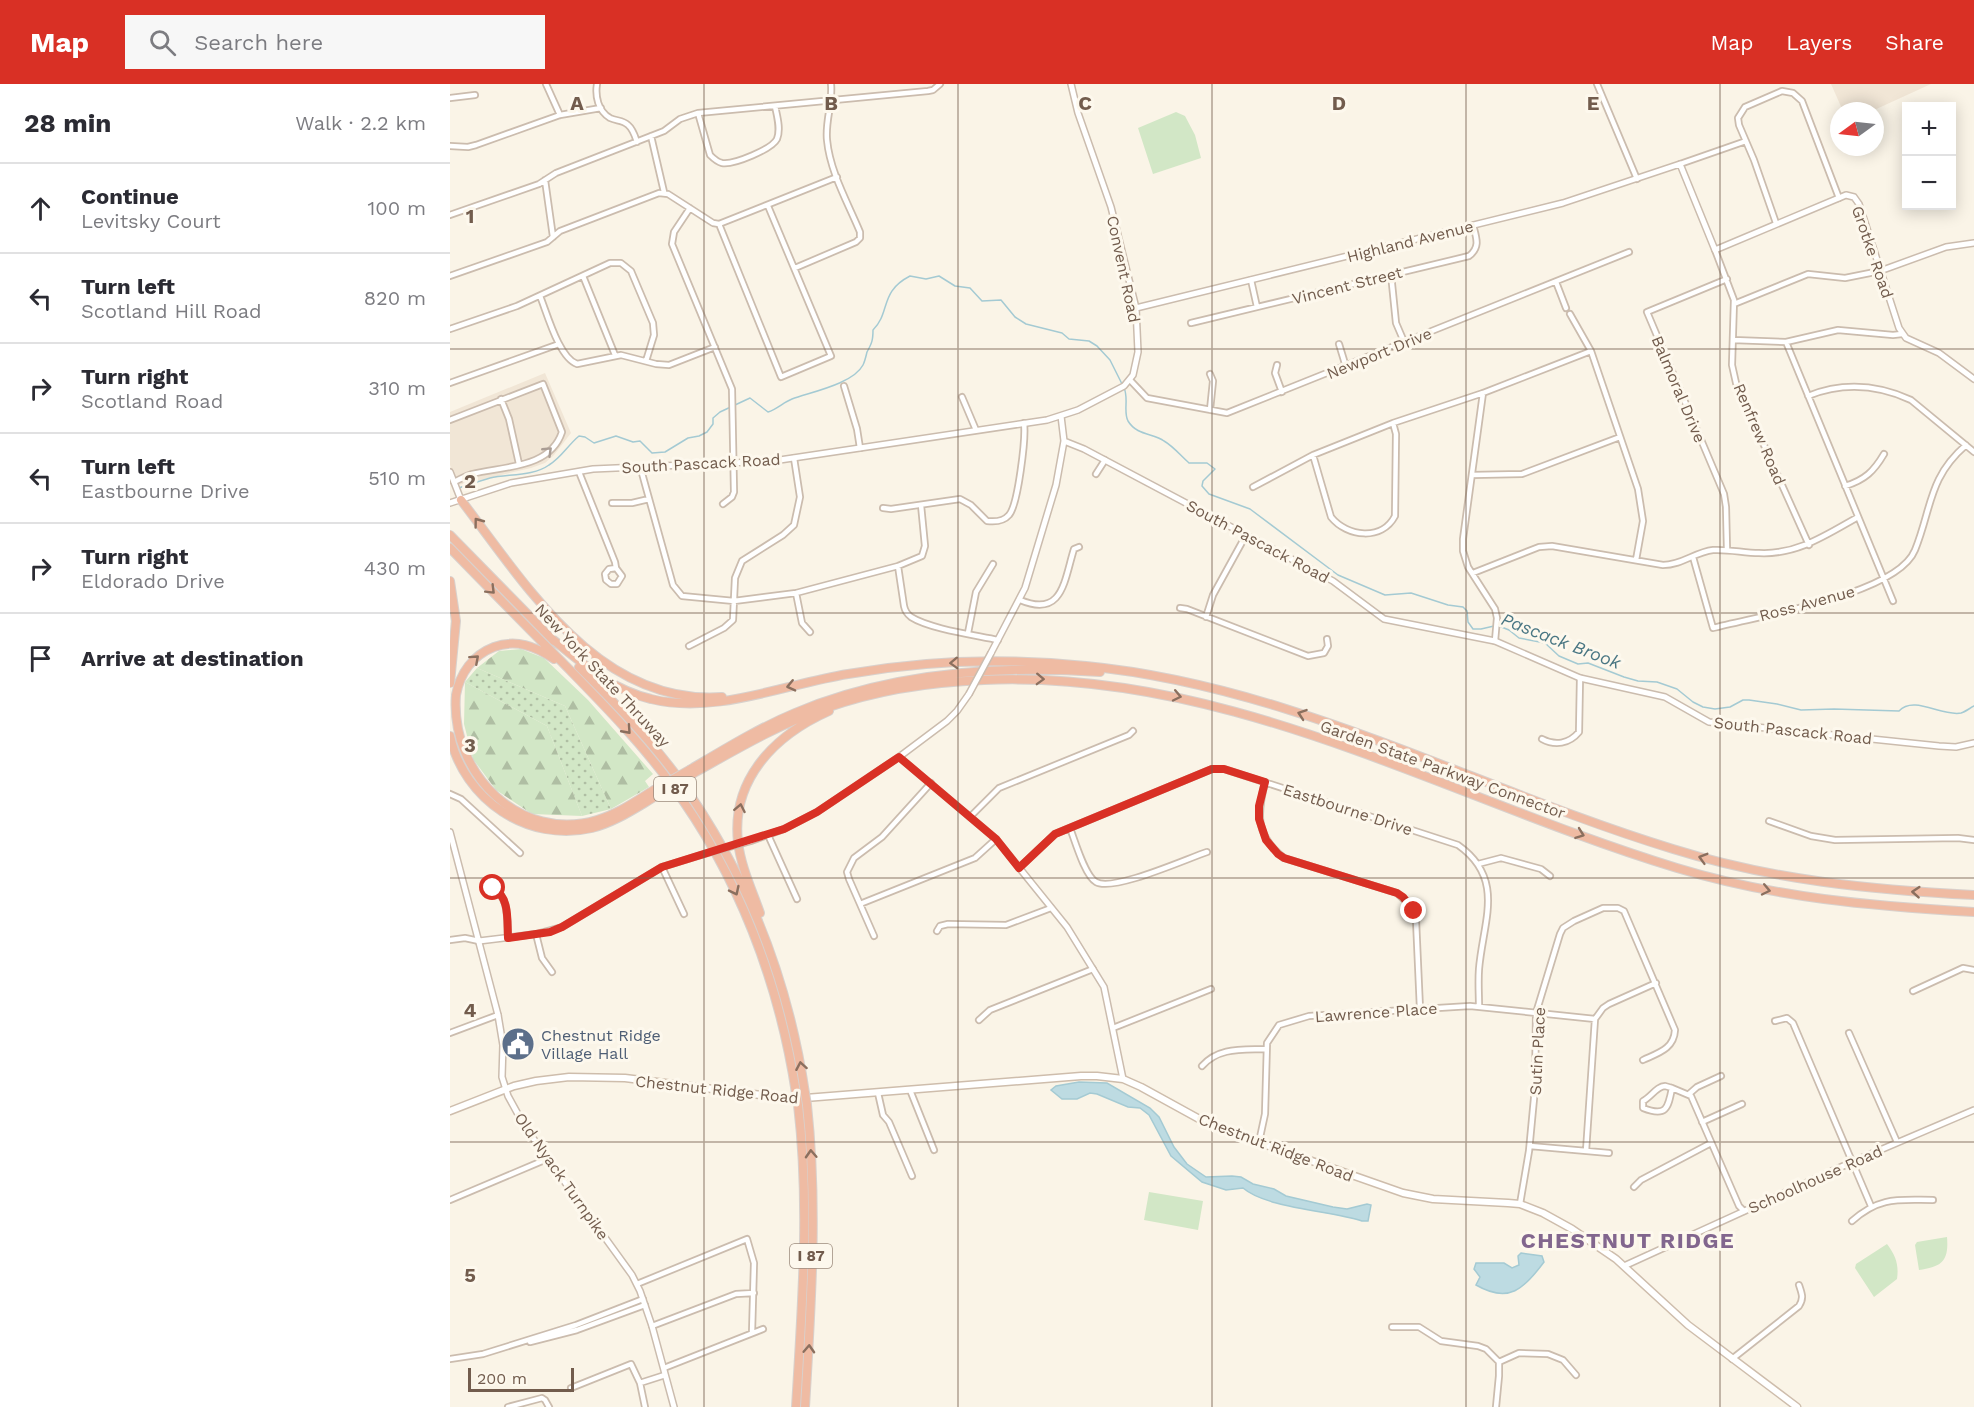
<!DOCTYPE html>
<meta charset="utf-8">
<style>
body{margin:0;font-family:"Work Sans",sans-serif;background:#f7f7f7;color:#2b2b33}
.controls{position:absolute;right:18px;top:18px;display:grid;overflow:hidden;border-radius:0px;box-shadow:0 3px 15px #0003}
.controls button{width:54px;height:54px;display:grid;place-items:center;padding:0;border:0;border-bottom:2px solid #e1e1e2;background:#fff;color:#2b2b33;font:30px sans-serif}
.compass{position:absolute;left:1380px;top:18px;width:54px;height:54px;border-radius:50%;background:#fff;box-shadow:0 3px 15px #0003;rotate:255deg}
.scale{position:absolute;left:18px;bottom:15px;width:106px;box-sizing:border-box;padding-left:6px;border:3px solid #725c4d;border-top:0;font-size:16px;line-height:21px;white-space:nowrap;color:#725c4d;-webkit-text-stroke:4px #fdf8ed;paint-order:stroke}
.stop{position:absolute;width:18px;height:18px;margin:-14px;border:4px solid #d93025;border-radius:50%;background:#fff}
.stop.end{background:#d93025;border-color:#fff;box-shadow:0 2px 6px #0008}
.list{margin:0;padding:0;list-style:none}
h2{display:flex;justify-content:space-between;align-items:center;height:78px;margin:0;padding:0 24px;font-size:26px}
h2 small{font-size:20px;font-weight:400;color:#7c7c81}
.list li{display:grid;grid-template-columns:39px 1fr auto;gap:18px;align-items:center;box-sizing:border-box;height:90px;padding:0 24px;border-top:2px solid #e1e1e2}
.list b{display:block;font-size:22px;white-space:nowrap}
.list p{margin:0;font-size:20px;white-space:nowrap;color:#7c7c81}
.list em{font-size:20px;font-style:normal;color:#7c7c81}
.icon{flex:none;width:33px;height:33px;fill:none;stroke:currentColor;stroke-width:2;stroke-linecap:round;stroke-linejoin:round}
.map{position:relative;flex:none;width:1524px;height:1323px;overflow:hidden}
header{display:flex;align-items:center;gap:36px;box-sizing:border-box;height:84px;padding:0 30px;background:#d93025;color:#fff}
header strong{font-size:28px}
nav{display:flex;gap:33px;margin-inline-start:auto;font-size:21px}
.search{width:420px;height:54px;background:#f7f7f7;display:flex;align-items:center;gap:15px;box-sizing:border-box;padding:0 21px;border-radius:0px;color:#7c7c81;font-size:22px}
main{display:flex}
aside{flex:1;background:#fff}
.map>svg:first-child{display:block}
.residential{fill:#f1e6d6}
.grass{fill:url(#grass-dots)}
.forest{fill:url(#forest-firs)}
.pitch{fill:#d2e7c6}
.water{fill:#bddbe2;stroke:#a4cad3;stroke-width:1.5}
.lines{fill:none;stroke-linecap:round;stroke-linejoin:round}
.stream{stroke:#a4cad3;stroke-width:1.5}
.minor-casing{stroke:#cbbcae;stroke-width:8}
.tertiary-casing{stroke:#cbbcae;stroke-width:8}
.secondary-casing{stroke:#cebdac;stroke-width:9}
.motorway-casing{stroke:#d8d1cd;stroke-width:10}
.minor{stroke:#fff;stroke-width:4.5}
.tertiary{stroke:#fff;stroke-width:5}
.secondary{stroke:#fff;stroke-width:6}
.motorway{stroke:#efbba3;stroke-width:8}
.tertiary-bridge-casing{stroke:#cbbcae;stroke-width:8;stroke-linecap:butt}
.motorway-bridge-casing{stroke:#d8d1cd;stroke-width:10;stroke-linecap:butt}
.tertiary-bridge{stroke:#fff;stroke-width:5}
.motorway-bridge{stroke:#efbba3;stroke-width:8}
.oneway{stroke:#aa9d94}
.oneway2{stroke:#8b6f5e}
.route{stroke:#d93025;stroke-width:8}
.grid{fill:none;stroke:#725c4d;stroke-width:1.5;stroke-opacity:0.55}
.labels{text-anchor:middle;stroke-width:6;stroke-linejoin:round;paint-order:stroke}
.shield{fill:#fdf8ed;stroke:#9c8b7d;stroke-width:1.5}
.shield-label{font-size:15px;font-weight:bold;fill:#725c4d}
.street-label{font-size:16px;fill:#725c4d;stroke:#fdf8ed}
.service-label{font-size:16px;fill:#4e5e75;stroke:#fdf8ed;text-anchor:start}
.water-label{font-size:18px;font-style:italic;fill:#497683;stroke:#fdf8ed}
.district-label{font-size:22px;font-weight:bold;letter-spacing:1.5px;fill:#82668e;stroke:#fdf8ed}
.grid-label{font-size:20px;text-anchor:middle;font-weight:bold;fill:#725c4d;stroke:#fdf8ed;stroke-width:6;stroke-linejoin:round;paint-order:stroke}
</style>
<header>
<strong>Map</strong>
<div class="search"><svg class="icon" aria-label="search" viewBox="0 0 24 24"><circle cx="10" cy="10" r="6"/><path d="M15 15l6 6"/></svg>Search here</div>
<nav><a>Map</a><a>Layers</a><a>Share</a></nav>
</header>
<main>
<aside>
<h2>28 min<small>Walk · 2.2 km</small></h2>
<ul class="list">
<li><svg class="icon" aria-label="ahead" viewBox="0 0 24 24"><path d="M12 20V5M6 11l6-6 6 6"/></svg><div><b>Continue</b><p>Levitsky Court</p></div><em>100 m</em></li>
<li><svg class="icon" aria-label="left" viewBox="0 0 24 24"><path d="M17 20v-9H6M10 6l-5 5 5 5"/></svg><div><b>Turn left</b><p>Scotland Hill Road</p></div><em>820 m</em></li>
<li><svg class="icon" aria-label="right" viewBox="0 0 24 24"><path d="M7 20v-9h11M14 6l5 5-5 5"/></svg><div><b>Turn right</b><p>Scotland Road</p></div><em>310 m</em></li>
<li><svg class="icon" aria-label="left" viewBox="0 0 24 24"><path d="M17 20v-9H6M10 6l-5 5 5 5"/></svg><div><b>Turn left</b><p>Eastbourne Drive</p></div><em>510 m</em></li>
<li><svg class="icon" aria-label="right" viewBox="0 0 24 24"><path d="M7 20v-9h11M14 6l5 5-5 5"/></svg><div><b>Turn right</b><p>Eldorado Drive</p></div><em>430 m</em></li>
<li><svg class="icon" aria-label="arrive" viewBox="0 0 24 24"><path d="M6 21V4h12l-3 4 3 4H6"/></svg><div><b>Arrive at destination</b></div></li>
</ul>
</aside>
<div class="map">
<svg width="1524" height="1323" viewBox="0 0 1524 1323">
<defs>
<pattern id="grass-dots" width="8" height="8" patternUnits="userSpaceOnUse" patternTransform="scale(1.5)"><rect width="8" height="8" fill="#d2e7c6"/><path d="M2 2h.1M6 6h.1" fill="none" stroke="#afbea3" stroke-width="1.8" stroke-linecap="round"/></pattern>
<pattern id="forest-firs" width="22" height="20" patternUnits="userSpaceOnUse" patternTransform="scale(1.5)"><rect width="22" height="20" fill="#d2e7c6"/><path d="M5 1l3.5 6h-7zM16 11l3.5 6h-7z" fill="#afbea3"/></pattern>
</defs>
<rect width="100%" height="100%" fill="#faf4e7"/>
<path class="residential" d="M1381 0H1481L1422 27H1393Z
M95 289 121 349 104 371 95 379 81 384 8 401 0 381V328Z"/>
<path class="grass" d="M27 584 115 622 161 725 132 732 97 642 15 598Z"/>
<path class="forest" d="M71 565 94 574 138 616 203 690 195 697 199 703 161 725 115 622 27 584 49 567Z
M15 598 97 642 132 732 82 730 46 706 23 675 14 640Z"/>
<path class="pitch" d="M726 28 735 32 745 51 751 74 703 90 688 44Z
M699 1108 753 1117 748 1146 694 1136Z
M1497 1153C1499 1177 1492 1183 1469 1186L1465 1161 1467 1158Z
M1437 1160C1446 1172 1449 1181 1447 1195L1424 1213 1405 1184 1406 1180Z"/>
<path class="water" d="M629 998 657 999 700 1024 709 1033 724 1063 737 1080 756 1093 782 1092 791 1093 803 1100 824 1105 836 1112 883 1123 897 1125 917 1120 921 1121 918 1137H912C881 1127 816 1124 793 1104L776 1106 752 1098 721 1072 699 1031 690 1024 678 1023 647 1010 640 1009 627 1015H612L601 1006 606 1002Z
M1071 1169 1092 1172 1094 1178C1074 1205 1059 1220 1026 1201L1030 1193 1024 1185 1026 1179H1054L1062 1184 1069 1181 1068 1172Z"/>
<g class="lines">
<path class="stream" d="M674 304C679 314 673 328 678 337 687 352 704 349 714 357 723 362 731 372 739 379H757L765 385 753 397 752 402 759 410 800 425 888 491 935 511 961 509 998 521 1013 523 1017 527 1018 538 1023 545H1031L1044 542
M9 404C19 400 30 397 40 394 58 390 84 392 99 381 111 374 118 361 129 352L135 353 144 359 166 352 183 358 190 357 202 369 215 368 238 354 249 352 257 348 263 340V334L270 328 300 314 318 328C327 325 334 318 342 315 361 308 403 300 413 281 415 277 416 272 417 268 422 259 423 256 423 246 441 228 429 208 460 192L476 195 489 192 505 202 520 204 532 217 551 216 565 233 576 240 612 249 619 255 639 257 647 262 660 276 672 300
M1049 542 1059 546 1069 554 1095 559 1109 572 1128 580 1138 579 1174 593 1188 597 1207 598 1227 605 1243 618 1253 623 1265 625 1280 623 1293 616H1299L1327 620 1351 626 1384 625 1449 627C1464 611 1492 633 1511 629 1515 628 1520 624 1524 622"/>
<defs>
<path id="minor" d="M96 0 110 31
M147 0C145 12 148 27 160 34 166 37 173 36 178 41 183 45 185 52 187 58
M1147 0 1187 95
M0 14 25 11
M248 29 260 71C264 75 267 78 272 79 284 81 322 65 327 55 331 45 327 32 325 22
M201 52 214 108
M0 62 18 63 26 61 110 31 151 24
M1230 80 1296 57
M95 96 103 153
M240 124 224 148 222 160 282 305 284 408 282 413 273 420
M0 131 89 100 106 89 214 47 230 35 248 29 478 7 483 6 490 0
M1326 139 1304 76 1289 41 1288 34 1295 23 1332 7 1343 9 1352 17 1389 114
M269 140 331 293 381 272 318 122
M1265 166 1284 216 1282 281 1286 299 1359 461
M345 184 406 158 410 154V148C398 119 380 88 377 56 375 37 383 19 381 0
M941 190 946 239 955 260
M0 192 97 158 110 147 209 109 218 110 263 139 269 140 387 93
M133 192 165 271
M801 196 807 223
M1106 198 1116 224
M90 212C97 229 109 274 127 280L171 271 206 280 219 281 265 263
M1284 220 1358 190 1395 194 1430 187
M1120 230 1141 267 1188 405 1193 437 1186 476
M741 239 1019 172C1031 163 1026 153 1023 141
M0 245 67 222 160 179H171L181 187 203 239 204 251 196 277
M1283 256 1336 258 1388 246 1443 251 1452 250
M1336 258 1443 517
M889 260 896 283
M827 281 825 289 832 308
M680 296 697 314 777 329 1179 168
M0 299 109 260
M394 302 407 345 410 364
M1033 309 1013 455V467L1018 483 1045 525 1047 534 1045 557
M1358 312C1393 298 1426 300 1461 316L1524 368
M512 313 526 346
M51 315 59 335 69 380
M760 326 763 297 760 290
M0 336 93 300 112 348C100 385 53 382 22 390 16 392 10 395 4 398
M863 371 881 433C897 453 932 457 945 432L946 350 943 339
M190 382 223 501 232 512 284 517 346 509 448 482 472 472 475 462 471 421
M129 388 165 478 166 484 172 492 167 500H161L156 496 155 490 159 485 166 484
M646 390 655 376
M1022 391 1072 390 1170 353
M1395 402C1415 396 1424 387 1434 370
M803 403 863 371 943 339 1033 309 1141 267
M162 419H182L199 415
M433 424 441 425 510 415 521 421 537 437C545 438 553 438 559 431 568 421 576 354 574 339
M1277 465 1276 423 1274 410 1197 228 1277 195
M1243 473 1263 544C1307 532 1447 511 1465 466 1482 424 1478 394 1516 361
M448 482 454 522C455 527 457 530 461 533 480 545 525 551 548 556
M1023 489 1089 463 1102 462 1213 481C1232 481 1245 468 1263 466 1279 465 1294 469 1309 469 1347 471 1376 451 1408 433
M346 509 352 539 360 548
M570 516C613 534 614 497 624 465L629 463
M730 524 737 525 858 572 874 569 878 562 877 555
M756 533 763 511 796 451
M518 549 526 508 543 480
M239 562 274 544 283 536 285 494 292 477 333 451 344 441 350 413 344 374
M1092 655C1105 662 1119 660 1129 648L1130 594
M815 698C807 730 805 751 834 774L947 809 960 821 966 836 970 925
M0 710 11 715 70 769
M520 733 549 704 679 651 683 647
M1319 737 1361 752 1385 756 1508 754 1524 756
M620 744C625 757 635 792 646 798 663 808 736 775 757 768
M318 751 347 815
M1028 780 1051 774 1091 785 1100 792
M212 783 234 830
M569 784 605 750 762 685H774L1008 761C1056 795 1033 837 1029 885 1028 898 1029 910 1029 923
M37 803C60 807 57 835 58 854
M410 820 525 774 546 755
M487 847 490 842 498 840 556 841 601 824
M86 850 92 874 102 888
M424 852 399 795 397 788 404 774 432 753 481 699
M0 856 15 854 29 857
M1463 907 1513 884 1524 886
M529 936 540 926 643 885
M1325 937 1337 934 1343 939 1421 1122
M663 944 761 905
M0 949 48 931
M1399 949 1447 1058
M752 982C769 963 792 966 816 965
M1215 1002 1222 1004C1218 1025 1216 1033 1193 1024V1017C1201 1013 1207 1002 1215 1002Z
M1222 1004 1241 1012 1289 1122 1294 1127
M460 1006 484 1066
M428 1009 433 1031 439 1038 462 1092
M1239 1010 1247 1003 1271 992
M1252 1038 1292 1020
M809 1058 815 1030 817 959 829 941 859 932 1020 922 1145 935
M1080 1062 1159 1069
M1136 1067 1145 935 1153 924 1159 920 1206 899
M1184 1103 1191 1096 1261 1059
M0 1116 97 1075
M1070 1120 1079 1067 1085 1004 1086 929 1110 850 1113 844 1124 837 1153 824H1168L1174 827 1225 946C1224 965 1208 969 1193 976
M1402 1137C1430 1112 1449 1116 1483 1116
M187 1200 297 1155 304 1179 302 1249
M202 1242 286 1210 304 1209
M942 1243H969L991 1257 1028 1262 1036 1265 1049 1278 1069 1269 1098 1270 1113 1276 1126 1291
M80 1258 127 1246 195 1221
M0 1275 33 1270 126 1241 193 1215
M1282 1275 1349 1222C1354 1214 1352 1210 1349 1201
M214 1284 313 1245
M190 1299 215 1291
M121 1304 181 1280 190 1299 195 1323
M58 1323 92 1314 95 1316 99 1323
M1046 1323 1049 1292V1278"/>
<path id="tertiary" d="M1430 187 1496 163 1524 159
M686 224 1113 119 1230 80 1265 166 1396 111 1404 113 1409 120 1449 244 1456 254 1489 269 1524 295
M614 357 634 365 883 497 934 535 1045 557 1130 594 1215 613 1259 638 1489 662 1506 663 1524 659
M0 388 11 416
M0 419 61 399 143 385 323 377 597 336 628 326 674 302 683 291 688 268 686 224 661 123 628 29 621 0
M541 569 575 504 606 401 614 357 611 332
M449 673 546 755 617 843 654 903 673 995
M0 748 48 931 53 961 52 993 58 1012 75 1043 182 1191 190 1207 202 1242 224 1323
M301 757 334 745 367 728 449 673 497 637 507 627 519 610
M29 857 86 850 112 843 212 783 251 771
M1174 1182 1402 1078 1524 1026"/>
<path id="secondary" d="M0 1027 64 1002 86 997 119 993 175 994 343 1015 631 992H647L673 995 691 1003 762 1042 953 1109 983 1115 1058 1119 1070 1120 1093 1129 1122 1145 1166 1175 1238 1241 1347 1323"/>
<path id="motorway" d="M11 416C76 501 149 622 272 613
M0 451 104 557
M0 464C37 502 74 540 112 578 150 617 189 656 221 700 288 790 329 898 346 1009
M0 497 6 537 0 599
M101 554C132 579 161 606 201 615 265 631 335 600 398 590 476 576 557 574 636 582 842 602 1027 705 1223 765 1322 796 1422 806 1524 811
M104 575C85 562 66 555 44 563 23 571 10 589 6 611 0 691 71 759 147 736 168 730 186 717 204 706
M129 583C164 618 199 654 229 695 296 788 338 895 355 1009
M0 652C14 716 78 759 142 744 166 738 187 723 208 711
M241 685C275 665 309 644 345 629 440 589 549 581 650 588
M244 689C287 665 329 640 376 624 427 606 480 598 534 596 780 585 997 714 1227 784 1325 814 1422 822 1524 828
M310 829C302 806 291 783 288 758 281 695 325 651 379 627
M346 1323C352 1223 360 1121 348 1021
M355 1323C361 1223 368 1121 357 1021"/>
</defs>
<use href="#minor" class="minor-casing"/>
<use href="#tertiary" class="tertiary-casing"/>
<use href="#secondary" class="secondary-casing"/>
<use href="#motorway" class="motorway-casing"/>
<use href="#minor" class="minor"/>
<use href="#tertiary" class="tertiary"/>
<use href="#secondary" class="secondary"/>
<use href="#motorway" class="motorway"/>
<defs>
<path id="tertiary-bridge" d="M519 610 541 569
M251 771 301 757"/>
<path id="motorway-bridge" d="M204 706 241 685
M208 711 244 689
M346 1009 348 1021
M355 1009 357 1021"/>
</defs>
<use href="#tertiary-bridge" class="tertiary-bridge-casing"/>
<use href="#motorway-bridge" class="motorway-bridge-casing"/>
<use href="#tertiary-bridge" class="tertiary-bridge"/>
<use href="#motorway-bridge" class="motorway-bridge"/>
</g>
<defs><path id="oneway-chevron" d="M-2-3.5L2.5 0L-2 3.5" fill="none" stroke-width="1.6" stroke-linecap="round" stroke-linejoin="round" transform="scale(1.5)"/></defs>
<use class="oneway" href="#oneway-chevron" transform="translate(98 367) rotate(-44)"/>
<g class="oneway2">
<use href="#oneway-chevron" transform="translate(28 438) rotate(-127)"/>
<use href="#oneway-chevron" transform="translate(41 506) rotate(45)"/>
<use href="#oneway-chevron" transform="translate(25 575) rotate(-42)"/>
<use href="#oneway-chevron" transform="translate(504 579) rotate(178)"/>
<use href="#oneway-chevron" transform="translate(590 595) rotate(2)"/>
<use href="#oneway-chevron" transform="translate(341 602) rotate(167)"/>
<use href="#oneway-chevron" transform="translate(727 612) rotate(12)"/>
<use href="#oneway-chevron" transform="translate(852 630) rotate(-161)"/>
<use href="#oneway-chevron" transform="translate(177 646) rotate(48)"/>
<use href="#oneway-chevron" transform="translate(290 724) rotate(-79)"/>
<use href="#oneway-chevron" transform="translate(1130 750) rotate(20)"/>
<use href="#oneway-chevron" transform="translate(1253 774) rotate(-164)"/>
<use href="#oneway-chevron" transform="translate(1316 806) rotate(12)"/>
<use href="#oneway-chevron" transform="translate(285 807) rotate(64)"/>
<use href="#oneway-chevron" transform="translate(1466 808) rotate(-176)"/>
<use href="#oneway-chevron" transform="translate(351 982) rotate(-100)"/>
<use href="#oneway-chevron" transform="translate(361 1070) rotate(-93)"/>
<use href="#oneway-chevron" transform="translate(359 1265) rotate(-87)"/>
</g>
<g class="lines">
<path class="route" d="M43 804C60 813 57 836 58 854L100 848 112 843 212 783 334 745 367 728 449 673 546 755 569 784 605 750 762 685H774L815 698 809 722V735L816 756 828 770 834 774 947 809 953 813 964 827"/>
</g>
<path class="grid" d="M254 0V1323M508 0V1323M762 0V1323M1016 0V1323M1270 0V1323M0 265H1524M0 529H1524M0 794H1524M0 1058H1524"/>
<defs>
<symbol id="civic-disc" viewBox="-11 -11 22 22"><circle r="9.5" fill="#5c6f8a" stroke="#fdf8ed"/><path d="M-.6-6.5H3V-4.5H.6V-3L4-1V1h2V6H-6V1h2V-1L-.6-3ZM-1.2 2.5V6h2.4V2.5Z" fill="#fff"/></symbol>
</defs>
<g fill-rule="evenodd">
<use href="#civic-disc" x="49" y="941" width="38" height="38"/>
</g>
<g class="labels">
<g class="shield">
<rect x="204" y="693" width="42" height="24" rx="4.5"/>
<rect x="340" y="1160" width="42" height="24" rx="4.5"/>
</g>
<g class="shield-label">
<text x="225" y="710">I 87</text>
<text x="361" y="1177">I 87</text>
</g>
<g class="street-label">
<text transform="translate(960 157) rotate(-14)" y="6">Highland Avenue</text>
<text transform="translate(1423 168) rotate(71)" y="6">Grotke Road</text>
<text transform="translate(674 185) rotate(78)" y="6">Convent Road</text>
<text transform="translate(897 201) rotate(-14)" y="6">Vincent Street</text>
<text transform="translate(929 269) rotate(-22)" y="6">Newport Drive</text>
<text transform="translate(1229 305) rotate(67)" y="6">Balmoral Drive</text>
<text transform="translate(1310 350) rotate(67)" y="6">Renfrew Road</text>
<text transform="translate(251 379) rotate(-3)" y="6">South Pascack Road</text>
<text transform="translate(808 457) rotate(28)" y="6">South Pascack Road</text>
<text transform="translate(1357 519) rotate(-15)" y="6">Ross Avenue</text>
<text transform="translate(153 591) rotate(47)" y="6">New York State Thruway</text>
<text transform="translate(1343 646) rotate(6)" y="6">South Pascack Road</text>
<text transform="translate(993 685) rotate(20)" y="6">Garden State Parkway Connector</text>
<text transform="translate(898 725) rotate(18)" y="6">Eastbourne Drive</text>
<text transform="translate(926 928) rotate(-4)" y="6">Lawrence Place</text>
<text transform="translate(1087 967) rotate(-87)" y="6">Sutin Place</text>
<text transform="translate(267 1005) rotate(6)" y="6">Chestnut Ridge Road</text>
<text transform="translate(826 1063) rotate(21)" y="6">Chestnut Ridge Road</text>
<text transform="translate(112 1092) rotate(55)" y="6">Old Nyack Turnpike</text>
<text transform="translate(1365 1095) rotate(-24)" y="6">Schoolhouse Road</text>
</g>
<g class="service-label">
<text x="91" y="957">Chestnut Ridge<tspan x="91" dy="18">Village Hall</tspan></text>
</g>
<g class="water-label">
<text transform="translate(1111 557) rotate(21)" y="6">Pascack Brook</text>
</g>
<g class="district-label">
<text x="1178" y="1164">CHESTNUT RIDGE</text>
</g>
</g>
<g class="grid-label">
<text x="127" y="26">A</text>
<text x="381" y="26">B</text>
<text x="635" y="26">C</text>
<text x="889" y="26">D</text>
<text x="1143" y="26">E</text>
<text x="20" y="139">1</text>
<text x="20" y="404">2</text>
<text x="20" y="668">3</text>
<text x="20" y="933">4</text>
<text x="20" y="1198">5</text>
</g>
</svg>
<div class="controls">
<button>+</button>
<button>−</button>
</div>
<svg class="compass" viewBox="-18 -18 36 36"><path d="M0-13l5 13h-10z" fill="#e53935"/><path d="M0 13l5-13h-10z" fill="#7c7c81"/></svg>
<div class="scale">200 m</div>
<div class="stop" style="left:43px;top:804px"></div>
<div class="stop end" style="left:964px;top:827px"></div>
</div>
</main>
